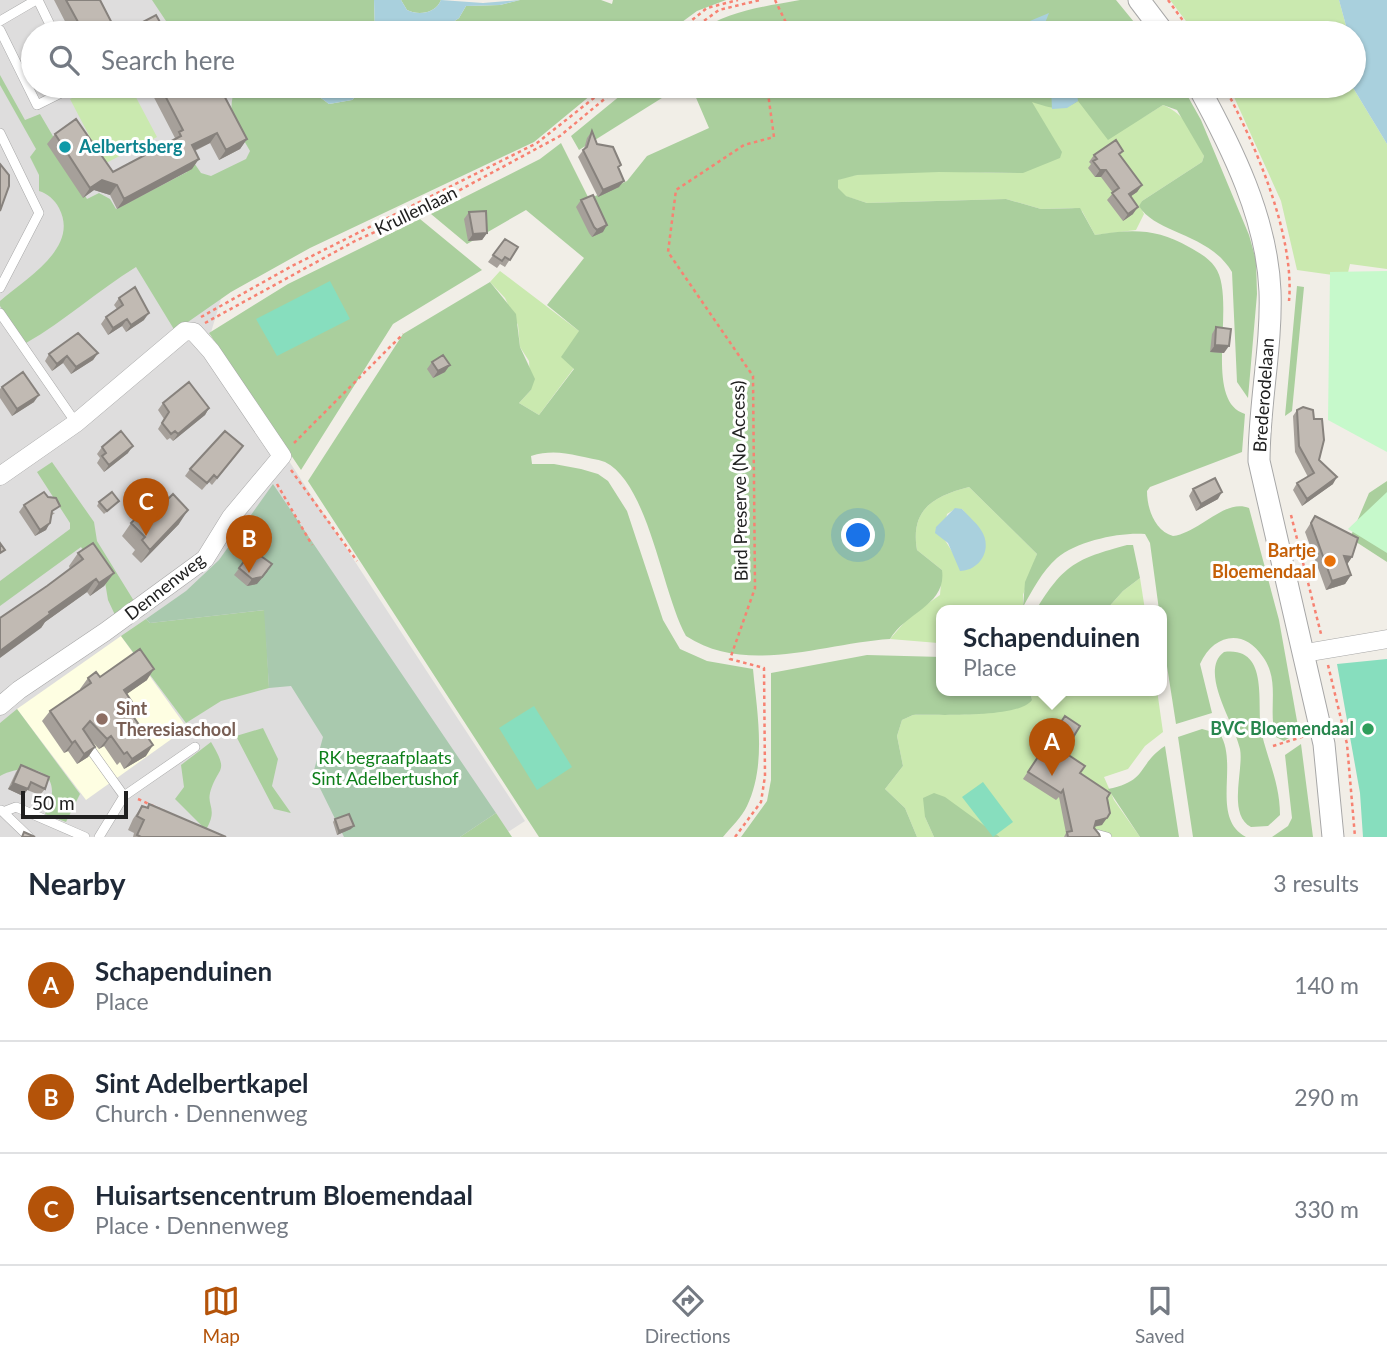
<!DOCTYPE html>
<meta charset="utf-8">
<style>
body{margin:0;font-family:Lato,sans-serif;background:#f6f6f7;color:#1f2937}
.scale{position:absolute;left:21px;bottom:18px;width:107px;box-sizing:border-box;padding-left:7px;border:4px solid #202020;border-top:0;font-size:19px;line-height:24px;white-space:nowrap;color:#202020;-webkit-text-stroke:5px #fff;paint-order:stroke}
.you{position:absolute;left:859px;top:536px;width:24px;height:24px;margin:-18px;border:5px solid #fff;border-radius:50%;background:#1a73e8;box-shadow:0 0 0 10px #1a73e833}
.badge{display:grid;place-items:center;width:46px;height:46px;border-radius:50%;background:#b45309;color:#fff;font-size:23px;font-weight:700}
.pin{position:absolute;translate:-50% -58px;filter:drop-shadow(0 2px 4px #0008)}
.pin::after{content:'';position:absolute;top:37px;width:24px;height:21px;background:inherit;clip-path:polygon(0 0,100% 0,50% 100%)}
.popup{position:absolute;left:936px;top:605px;width:231px;height:91px;box-sizing:border-box;display:grid;place-content:center;border-radius:14px;background:#fff;filter:drop-shadow(0 2px 5px #0005);font-size:23px;white-space:nowrap;color:#747a83}
.popup b{font-size:26px;color:#1f2937}
.popup::after{content:'';position:absolute;left:50%;top:100%;margin-left:-14px;border:14px solid transparent;border-top-color:#fff}
.list{margin:0;padding:0;list-style:none}
h2{display:flex;justify-content:space-between;align-items:center;height:91px;margin:0;padding:0 28px;font-size:30px}
h2 small{font-size:23px;font-weight:400;color:#747a83}
.list li{display:grid;grid-template-columns:46px 1fr auto;gap:21px;align-items:center;box-sizing:border-box;height:112px;padding:0 28px;border-top:2px solid #e0e1e3}
.list b{display:block;font-size:26px;white-space:nowrap}
.list p{margin:0;font-size:23px;white-space:nowrap;color:#747a83}
.list em{font-size:23px;font-style:normal;color:#747a83}
.icon{flex:none;width:38px;height:38px;fill:none;stroke:currentColor;stroke-width:2;stroke-linecap:round;stroke-linejoin:round}
.map{position:relative;flex:none;width:1387px;height:837px;overflow:hidden}
.search{position:absolute;background:#fff;box-shadow:0 2px 5px #0004;left:21px;right:21px;top:21px;height:77px;display:flex;align-items:center;gap:18px;box-sizing:border-box;padding:0 24px;border-radius:38px;color:#747a83;font-size:26px}
.sheet{height:427px;background:#fff}
nav{display:flex;justify-content:space-around;align-items:center;box-sizing:border-box;height:98px;border-top:2px solid #e0e1e3;background:#fff;font-size:19px;color:#747a83}
nav a{display:grid;justify-items:center;gap:4px}
nav .on{color:#b45309}
.map>svg:first-child{display:block}
.residential{fill:#dedddd}
.education{fill:#fefee2}
.grass{fill:#cae9af;fill-rule:evenodd}
.forest{fill:#aacf9d}
.cemetery{fill:#a9c9ae}
.park{fill:#c6f9cb}
.pitch{fill:#87debe}
.water{fill:#a9d0dd}
.lines{fill:none;stroke-linecap:round;stroke-linejoin:round}
.service-casing{stroke:#a7a7a7;stroke-width:10}
.minor-casing{stroke:#a7a7a7;stroke-width:19}
.tertiary-casing{stroke:#a7a7a7;stroke-width:23}
.path{stroke:#f78272;stroke-width:2.5;stroke-dasharray:3.5 3.5;stroke-linecap:butt}
.service{stroke:#fff;stroke-width:9}
.minor{stroke:#fff;stroke-width:18}
.tertiary{stroke:#fff;stroke-width:21}
.wall{fill:#a6a09a}
.shaded-wall{fill:#87827d}
.building{fill:#c1bab3;stroke:#87827d;stroke-width:2}
.culture-dot{fill:#0f9aa8;stroke:#fff;stroke-width:2.5}
.food-dot{fill:#e8710a;stroke:#fff;stroke-width:2.5}
.education-dot{fill:#8d6e63;stroke:#fff;stroke-width:2.5}
.leisure-dot{fill:#2e9e5b;stroke:#fff;stroke-width:2.5}
.labels{text-anchor:middle;stroke-width:6;stroke-linejoin:round;paint-order:stroke}
.culture-label{font-size:18px;font-weight:bold;fill:#0d838f;stroke:#fff;text-anchor:start}
.street-label{font-size:18px;fill:#202020;stroke:#fff}
.food-label{font-size:18px;font-weight:bold;fill:#c56008;stroke:#fff;text-anchor:end}
.education-label{font-size:18px;font-weight:bold;fill:#785e54;stroke:#fff;text-anchor:start}
.leisure-label{font-size:18px;font-weight:bold;fill:#27864d;stroke:#fff;text-anchor:end}
.park-label{font-size:18px;fill:#0e7f1a;stroke:#fff}
</style>
<div class="map">
<svg width="1387" height="837" viewBox="0 0 1387 837">
<rect width="100%" height="100%" fill="#f1eee7"/>
<path class="residential" d="M0 0H211L222 33H33V86H240L264 155 209 339 525 821 500 837H0Z"/>
<path class="education" d="M121 636 187 728 86 800 17 709Z"/>
<path class="grass" d="M1170 0H1339L1348 33H1195Z
M98 86H130L157 137 104 164 70 99Z
M1229 86H1352L1387 144V269L1350 264 1347 277 1297 270 1281 201Z
M1078 101 1142 118 1163 105C1184 113 1197 135 1204 156L1202 162 1142 201 1140 206 1144 214 1136 230 1095 235 1082 211 1072 208 1041 209 1006 199 867 203 845 196 838 189V180C868 165 984 174 1023 173L1034 109 1031 102Z
M500 271 579 331 574 368 539 415 519 403 531 390 529 361 520 347 518 325 505 298 490 282Z
M969 487 1037 554 1023 595V607L990 610 973 606 968 610H942V639L938 643 890 639 909 617 940 595 942 570 917 550C910 509 934 496 969 487ZM955 509H962L967 515 953 553 943 537 947 514Z
M1140 578 1145 610H1106L1123 591Z
M1030 690H1157L1163 732 1145 746 1128 769 1104 777 1114 800 1140 837H1000L961 810 925 817 934 837H917L905 808 885 789 903 766 897 736 902 720 913 715 979 714 1032 700Z"/>
<path class="forest" d="M152 0H374L375 33H174Z
M401 0H441C436 13 419 16 407 10Z
M520 0H601L612 4 613 0H726L697 11 667 33H437L459 18 466 6 500 5Z
M800 0H1116L1143 33H697C728 10 763 7 800 0Z
M0 75 25 120 40 114 57 143 54 146 87 199 99 193 110 199 116 209 187 172 188 154 201 173 211 176 246 159 250 151C236 125 225 115 236 86H305L329 104 352 100 367 86H602L534 142 310 248 231 292 175 331 136 267C97 291 65 321 26 343L0 306V301C26 278 80 248 59 208 55 200 47 193 39 191V175L30 157 36 149 0 85Z
M632 86H681L579 150 571 136Z
M691 86H1182L1201 120 1249 235 1256 260 1257 294 1248 398 1237 382 1232 272C1209 233 1156 234 1139 206L1142 201 1202 162 1204 156 1177 110 1163 105 1108 140 1078 101C1062 112 1050 108 1032 102L1062 152 1060 158 1023 173 939 172 857 175 838 180V188L846 196 867 203 1006 199 1041 209 1080 208 1095 235C1131 229 1157 228 1189 247 1198 252 1209 258 1215 267 1238 299 1201 401 1245 414L1242 452 1150 487 1147 491C1147 509 1155 531 1173 536 1199 533 1225 498 1249 508L1279 620 1299 732 1284 741 1276 737C1267 711 1281 682 1263 657 1243 627 1213 635 1200 664L1212 713 1176 724 1162 634V610H1159L1150 543 1145 534C1120 532 1077 541 1057 558 1042 571 1032 591 1023 607L1025 582 1037 554 969 487C934 496 910 509 917 550L942 570C947 605 906 612 890 639 824 643 747 676 686 636 662 593 649 484 605 462 597 459 587 458 579 456 561 452 548 451 531 456L532 464H554L581 469 598 474 608 481 627 511 663 620 680 649 707 661 753 669C757 713 767 764 747 806 742 817 731 827 723 837H539L308 481 403 334 490 282 516 314 520 347 535 379 531 390 519 403 539 415 574 369 561 357 579 331 547 305 584 258 526 210 467 244 431 214 540 159 561 143 589 199 627 181 647 156 709 128Z
M420 219 482 270 393 324 301 470 209 333 288 284Z
M1297 286 1304 287 1292 411 1285 416Z
M52 462 94 522 97 541 134 601 115 615 108 600 105 582 81 547 0 606V581L70 529V523L37 472Z
M1387 481V562L1350 538 1369 493Z
M1127 545H1133L1140 578 1123 591 1106 610H1036C1064 564 1076 559 1127 545Z
M265 610 269 688 221 701 186 723 121 636 146 619 150 623Z
M1224 652C1272 646 1255 709 1262 735 1269 763 1280 785 1280 815L1268 826 1251 827C1227 814 1244 770 1240 749 1235 724 1198 671 1224 652Z
M867 655 942 657V690H1030L1032 700C1018 719 939 714 913 715L902 720 897 736 903 766 885 789 905 808 917 837H741L767 801 771 780V673Z
M17 709 80 794 66 822 45 814C67 774 33 759 0 776V723Z
M263 728 278 759 272 786 291 813 274 809 236 736Z
M1202 729 1220 734C1239 764 1210 818 1246 837H1193L1178 737Z
M211 742C230 774 218 765 210 793 207 806 218 809 206 830L175 799 184 787 181 765Z
M1301 744 1313 837H1272L1288 826 1292 818 1285 755Z
M1165 746 1179 837H1140L1108 789C1149 781 1137 764 1165 746Z
M934 793 945 797 1000 837H934L925 817 923 798Z
M496 813 512 837H460Z"/>
<path class="cemetery" d="M273 484 496 813 460 837H344L313 774 323 737 291 686 269 688 264 610 150 623 146 619 186 591 219 560Z"/>
<path class="park" d="M1387 271V452L1328 420 1330 272Z
M1387 492V553L1348 529Z"/>
<path class="pitch" d="M330 281 350 319 277 356 256 319Z
M1387 659V837H1363L1360 793 1337 664Z
M534 706 572 767 537 790 499 728Z
M983 782 1013 822 993 837 962 797Z"/>
<path class="water" d="M374 0H401L407 10C419 16 436 13 441 0L483 3 520 0 500 5 466 6 459 18 437 33H375Z
M1339 0H1387V144L1352 86 1354 33H1348Z
M1049 13 1041 33H1019L1013 28Z
M305 86H367L352 100 329 104Z
M1051 86H1076L1078 101 1067 108 1052 109Z
M955 508 962 509C968 516 976 522 981 530 993 548 981 570 960 571L948 543 935 533 936 527Z"/>
<g class="lines">
<defs>
<path id="service" d="M38 0 54 33
M0 21 36 0
M0 30 37 105 75 86
M0 133 39 213 0 288
M0 313 76 423
M86 743 124 796
M1 810 29 837
M3 812 16 807 85 837
M1096 834 1107 837
M99 837 124 796 195 747"/>
<path id="minor" d="M0 476 76 423 185 331 194 332 211 351 282 456 231 517 205 559 105 632 19 690 0 706
M1305 653 1387 639"/>
<path id="tertiary" d="M1139 0 1164 33
M1198 86C1232 148 1267 218 1270 291 1272 347 1259 404 1259 461L1324 744 1333 837"/>
</defs>
<use href="#service" class="service-casing"/>
<use href="#minor" class="minor-casing"/>
<use href="#tertiary" class="tertiary-casing"/>
<path class="path" d="M775 0 791 33
M1168 0 1192 33
M676 33 707 8 738 0
M687 33 719 10 760 0
M1224 86C1255 143 1295 236 1289 301
M201 317 292 266 537 143 609 86
M205 323 355 241 419 212 560 136 620 86
M294 443 403 334
M291 470 357 561
M277 484 312 545
M1291 515 1321 634
M1328 665 1347 744 1355 837
M1273 746 1305 736
M138 799 164 811
M735 837 761 802 765 776 764 668 730 659 755 588 753 376 668 252 676 190 744 145 774 137 767 86"/>
<use href="#service" class="service"/>
<use href="#minor" class="minor"/>
<use href="#tertiary" class="tertiary"/>
</g>
<path class="wall" d="M54 0H100L117 33H71Z
M148 86H219L247 139 240 149 219 160 210 143 195 151 192 169 117 209 110 195 94 190 83 198 47 144 55 134 113 172 174 140 175 138Z
M592 131 597 144 619 169V187L598 197 578 157 584 149 587 138Z
M1094 155H1120L1142 185 1137 192 1131 196 1133 214 1123 221 1107 200 1113 193 1101 177H1095L1088 168 1091 164 1089 162Z
M581 200 603 232 592 237 589 233 576 207Z
M469 212 487 233 482 240 468 241 464 219Z
M505 239 518 247 505 267 500 264 497 268 488 262Z
M119 298 144 320 126 332 122 326 108 335 101 324 106 317 117 309 114 305Z
M1216 327 1224 353 1210 352 1212 334Z
M98 353 93 360 71 374 63 363 52 371 45 361 49 354Z
M432 362 445 372 433 378 427 369Z
M2 387 34 402 12 416 0 398V389Z
M163 403 209 408 205 415 173 441 170 438 167 440 158 429 164 419 158 410Z
M1297 410 1319 460 1333 484 1302 506 1293 490 1297 483 1308 477 1295 452 1293 416Z
M102 447 128 453 104 472 97 463 100 458 97 454Z
M238 453 212 485 209 482 202 490 185 476 190 469Z
M1193 489 1218 499 1196 511 1189 496Z
M99 502 116 504 104 514 97 506Z
M163 504 179 524 141 563 132 554 135 550 122 536 131 523Z
M24 505 55 513 52 515 46 530 35 536 19 512Z
M1315 516 1352 557 1347 564 1351 575 1345 584 1326 590 1305 532Z
M78 553 114 573 104 586 90 596 87 592 45 622 41 628 47 586 70 569 69 566Z
M249 555 257 584 247 586 234 575Z
M100 677 147 680 126 694 127 708 146 756 124 769 120 762 117 765 104 746 99 749 89 738 95 747 88 757 77 764 68 751 64 753 42 721 50 711 81 690 80 689 88 678Z
M1065 716 1064 752 1080 773 1107 798 1102 825 1094 827V828L1100 837H1064L1066 833 1059 797 1056 800 1023 779Z
M21 765 45 789 40 795 27 790 23 796 8 789 16 772Z
M149 804 226 837H133L134 833 128 830 133 819 142 806 147 808Z
M335 819 351 829 337 835 333 822Z"/>
<path class="shaded-wall" d="M217 133 210 143 185 155 192 145Z
M247 139 240 149 219 160 226 150Z
M199 159 192 169 117 209 124 199Z
M1100 170H1106L1101 177H1095Z
M102 180 117 185 110 195 94 190 83 198 90 188Z
M624 181 619 187 598 197 603 190Z
M1142 185 1137 192 1124 201 1129 194Z
M1138 207 1133 214 1123 221 1128 214Z
M607 225 603 232 592 237 597 230Z
M487 233 482 240 468 241 473 234Z
M149 313 144 320 126 332 131 325Z
M127 319 122 326 108 335 113 328Z
M1215 345 1229 346 1224 353 1210 352Z
M98 353 93 360 71 374 76 367Z
M67 356 63 363 52 371 57 364Z
M450 365 445 372 433 378 438 371Z
M39 395 34 402 12 416 17 409Z
M209 408 205 415 173 441 178 434Z
M133 446 128 453 104 472 109 465Z
M1337 477 1333 484 1302 506 1307 499Z
M1222 492 1218 499 1196 511 1201 504Z
M188 510 179 524 141 563 150 550Z
M50 523 46 530 35 536 40 530Z
M1344 556 1352 557 1346 566Z
M268 571 257 584 247 586 252 579Z
M114 573 104 586 90 596 99 583Z
M1351 575 1345 584 1326 590 1332 581Z
M96 579 87 592 45 622 41 628 0 658V651L49 612Z
M154 669 147 680 117 701 124 690Z
M111 736 104 746 99 749 107 739Z
M75 741 68 751 64 753 72 743Z
M153 745 146 756 124 769 132 759Z
M95 747 88 757 77 764 84 754Z
M13 783 28 789 23 796 8 789Z
M1107 818 1102 825 1091 827 1096 821Z
M354 826 351 829 337 835 339 831Z"/>
<path class="building" d="M66 0H100L117 33H84Z
M156 15 166 33H122Z
M160 86H219L247 139 226 150 217 133 192 145 199 159 124 199 117 185 102 180 90 188 55 134 76 119 113 172 181 136 179 132 183 130Z
M592 131 597 144 613 147 621 165 618 167 624 181 603 190 583 150 587 147Z
M1116 140 1123 151 1119 154 1142 185 1129 194 1138 207 1128 214 1112 193 1119 188 1106 170H1100L1093 161 1097 159 1094 155Z
M0 164 9 175V186L0 211Z
M593 195 607 225 597 230 594 227 581 200Z
M486 211 487 233 473 234 469 212Z
M505 239 518 247 510 260 505 257 502 261 493 255Z
M135 287 149 313 131 325 127 319 113 328 106 317 123 305 119 298Z
M1216 327 1231 329 1229 346 1215 345Z
M78 333 98 353 76 367 67 356 57 364 49 354Z
M443 355 450 365 438 371 432 362Z
M23 372 39 395 17 409 2 387Z
M189 382 209 408 178 434 175 431 171 434 162 423 169 412 163 403Z
M1303 407 1313 410 1314 419H1322L1324 440 1319 460 1337 477 1307 499 1297 483 1314 473 1299 446 1297 410Z
M121 431 133 446 109 465 102 456 106 453 102 447Z
M225 431 243 446 217 478 214 475 207 483 190 469Z
M1215 478 1222 492 1201 504 1193 489Z
M44 492 48 497 56 498 60 506 52 511 50 523 40 530 24 505Z
M112 492 119 501 107 511 99 502Z
M173 494 188 510 150 550 142 540 145 537 131 523 158 498 163 504Z
M1315 516 1358 538 1352 557 1344 556 1351 575 1332 581 1311 523Z
M0 543 5 550 0 553Z
M93 543 114 573 99 583 96 579 49 612 50 614 0 651V618L47 586 83 559 78 553Z
M258 554 272 564 262 577 252 579 239 568 249 555Z
M140 649 154 669 124 690 132 702 126 706 153 745 132 759 127 752 124 754 111 736 107 739 90 721 83 729 95 747 84 754 75 741 72 743 50 711 91 683 88 678 96 672 100 677Z
M1065 716 1080 726 1064 752 1085 766 1080 773 1110 793 1107 798 1110 813 1107 818 1096 821 1094 828 1099 834 1100 837H1068L1067 832 1072 831 1063 790 1061 793 1028 772Z
M21 765 49 777 45 789 31 782 28 789 13 783Z
M149 804 226 837H141L137 835 144 820 137 816 142 806 148 808Z
M349 814 354 826 339 831 335 819Z
M24 832 35 837H22Z"/>
<circle class="culture-dot" cx="65" cy="147" r="7"/>
<circle class="food-dot" cx="1330" cy="561" r="7"/>
<circle class="education-dot" cx="102" cy="719" r="7"/>
<circle class="leisure-dot" cx="1368" cy="729" r="7"/>
<g class="labels">
<g class="culture-label">
<text x="79" y="153">Aelbertsberg</text>
</g>
<g class="street-label">
<text transform="translate(416 211) rotate(-26)" y="6">Krullenlaan</text>
<text transform="translate(1264 395) rotate(-86)" y="6">Brederodelaan</text>
<text transform="translate(740 481) rotate(-91)" y="6">Bird Preserve (No Access)</text>
<text transform="translate(165 587) rotate(-38)" y="6">Dennenweg</text>
</g>
<g class="food-label">
<text x="1316" y="557">Bartje<tspan x="1316" dy="21">Bloemendaal</tspan></text>
</g>
<g class="education-label">
<text x="116" y="715">Sint<tspan x="116" dy="21">Theresiaschool</tspan></text>
</g>
<g class="leisure-label">
<text x="1354" y="735">BVC Bloemendaal</text>
</g>
<g class="park-label">
<text x="385" y="764">RK begraafplaats<tspan x="385" dy="21">Sint Adelbertushof</tspan></text>
</g>
</g>
</svg>
<div class="scale">50 m</div>
<div class="you"></div>
<div class="pin badge" style="left:1052px;top:776px">A</div>
<div class="popup"><b>Schapenduinen</b>Place</div>
<div class="pin badge" style="left:249px;top:573px">B</div>
<div class="pin badge" style="left:146px;top:536px">C</div>
<div class="search"><svg class="icon" aria-label="search" viewBox="0 0 24 24"><circle cx="10" cy="10" r="6"/><path d="M15 15l6 6"/></svg>Search here</div>
</div>
<section class="sheet">
<h2>Nearby<small>3 results</small></h2>
<ul class="list">
<li><span class="badge">A</span><div><b>Schapenduinen</b><p>Place</p></div><em>140 m</em></li>
<li><span class="badge">B</span><div><b>Sint Adelbertkapel</b><p>Church · Dennenweg</p></div><em>290 m</em></li>
<li><span class="badge">C</span><div><b>Huisartsencentrum Bloemendaal</b><p>Place · Dennenweg</p></div><em>330 m</em></li>
</ul>
</section>
<nav>
<a class="on"><svg class="icon" aria-label="map" viewBox="0 0 24 24"><path d="M3 6l6-2 6 2 6-2v14l-6 2-6-2-6 2zM9 4v14M15 6v14"/></svg>Map</a>
<a><svg class="icon" aria-label="directions" viewBox="0 0 24 24"><path d="M12 3l9 9-9 9-9-9zM9 14v-3h6M13 9l2 2-2 2"/></svg>Directions</a>
<a><svg class="icon" aria-label="saved" viewBox="0 0 24 24"><path d="M7 4h10v16l-5-4-5 4z"/></svg>Saved</a>
</nav>
